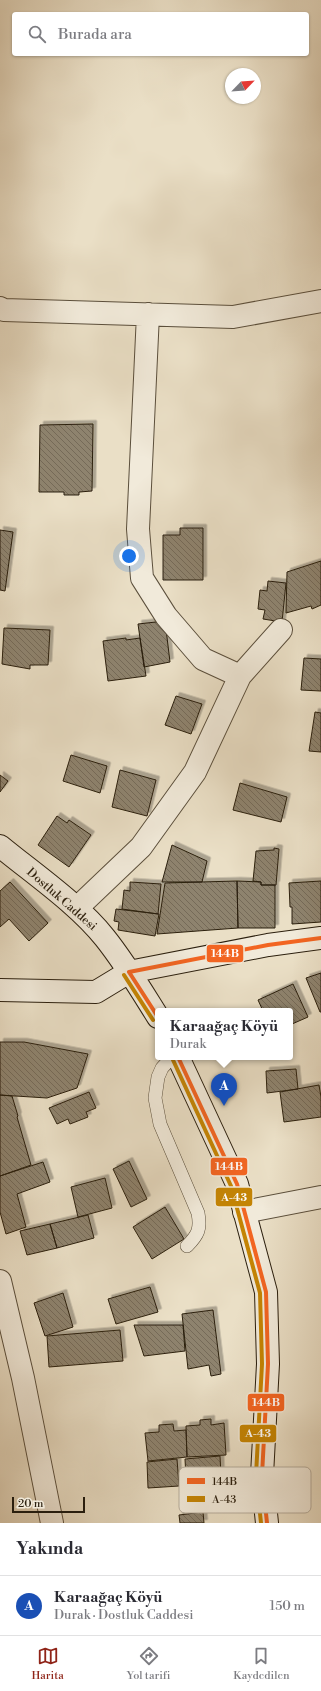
<!DOCTYPE html>
<html lang="tr">
<meta charset="utf-8">
<style>
body{margin:0;font-family:"Libre Bodoni",serif;background:#f7f7f7;color:#2b2b33}
.compass{position:absolute;left:225px;top:68px;width:36px;height:36px;border-radius:50%;background:#fff;box-shadow:0 1px 3px #0004;rotate:65deg}
.scale{position:absolute;left:12px;bottom:10px;width:73px;box-sizing:border-box;padding-left:4px;border:2px solid #2b1f0e;border-top:0;font-size:11px;line-height:14px;white-space:nowrap;color:#2b1f0e;-webkit-text-stroke:3px #f1eada;paint-order:stroke}
.you{position:absolute;left:129px;top:556px;width:14px;height:14px;margin:-10px;border:3px solid #fff;border-radius:50%;background:#1a73e8;box-shadow:0 0 0 6px #1a73e833}
.badge{display:grid;place-items:center;width:26px;height:26px;border-radius:50%;background:#8f2418;color:#fff;font-size:13px;font-weight:700}
.pin{position:absolute;translate:-50% -33px;filter:drop-shadow(0 1px 2px #0008)}
.pin::after{content:'';position:absolute;top:21px;width:14px;height:12px;background:inherit;clip-path:polygon(0 0,100% 0,50% 100%)}
.popup{position:absolute;left:155px;top:1008px;width:138px;height:52px;box-sizing:border-box;display:grid;place-content:center;border-radius:4px;background:#fff;filter:drop-shadow(0 1px 3px #0005);font-size:13px;white-space:nowrap;color:#7c7c81}
.popup b{font-size:15px;color:#2b2b33}
.popup::after{content:'';position:absolute;left:50%;top:100%;margin-left:-8px;border:8px solid transparent;border-top-color:#fff}
.list{margin:0;padding:0;list-style:none}
h2{display:flex;justify-content:space-between;align-items:center;height:52px;margin:0;padding:0 16px;font-size:17px}
h2 small{font-size:13px;font-weight:400;color:#7c7c81}
.list li{display:grid;grid-template-columns:26px 1fr auto;gap:12px;align-items:center;box-sizing:border-box;height:60px;padding:0 16px;border-top:1px solid #e1e1e2}
.list b{display:block;font-size:15px;white-space:nowrap}
.list p{margin:0;font-size:13px;white-space:nowrap;color:#7c7c81}
.list em{font-size:13px;font-style:normal;color:#7c7c81}
.icon{flex:none;width:22px;height:22px;fill:none;stroke:currentColor;stroke-width:2;stroke-linecap:round;stroke-linejoin:round}
.map{position:relative;flex:none;width:321px;height:1523px;overflow:hidden}
.search{position:absolute;background:#fff;box-shadow:0 1px 3px #0004;left:12px;right:12px;top:12px;height:44px;display:flex;align-items:center;gap:10px;box-sizing:border-box;padding:0 14px;border-radius:4px;color:#7c7c81;font-size:15px}
.sheet{height:112px;background:#fff}
nav{display:flex;justify-content:space-around;align-items:center;box-sizing:border-box;height:56px;border-top:1px solid #e1e1e2;background:#fff;font-size:11px;color:#7c7c81}
nav a{display:grid;justify-items:center;gap:2px}
nav .on{color:#8f2418}
.map>svg:first-child{display:block}
.building{fill:url(#building-back-hatch);stroke:#2b1f0e;filter:url(#shadow)}
.lines{fill:none;stroke-linecap:round;stroke-linejoin:round}
.lane-casing{stroke:#5b4f3c;stroke-width:14}
.street-casing{stroke:#5b4f3c;stroke-width:24}
.secondary-casing{stroke:#2b1f0e;stroke-width:24}
.lane{stroke:#f1eada;stroke-width:13}
.street{stroke:#f1eada;stroke-width:22}
.secondary{stroke:#f1eada;stroke-width:22}
.bus-1-casing{stroke:#f1eada;stroke-width:7}
.bus-2-casing{stroke:#f1eada;stroke-width:7}
.bus-1{stroke:#f26522;stroke-width:4}
.bus-2{stroke:#c48404;stroke-width:4}
.labels{text-anchor:middle;stroke-width:4;stroke-linejoin:round;paint-order:stroke}
.street-label{font-size:12px;fill:#2b1f0e;stroke:#f1eada}
.key{fill:#f1eada;stroke:#b6ad9d;stroke-width:1}
.key-label{font-size:11px;fill:#2b1f0e}
.line-badge{stroke:#f1eada;stroke-width:1.5}
.badge-label{font-size:11px;text-anchor:middle;font-weight:bold;fill:#fff}
</style>
<div class="map">
<svg width="321" height="1523" viewBox="0 0 321 1523">
<defs>
<pattern id="building-back-hatch" width="6" height="6" patternUnits="userSpaceOnUse"><rect width="6" height="6" fill="#8e836e"/><path d="M-1 5l2 2M0 0l6 6M5-1l2 2" fill="none" stroke="#746b59"/></pattern>
<filter id="shadow"><feDropShadow dx="3.5" dy="-3.5" stdDeviation="0" flood-color="#0004"/></filter>
</defs>
<rect width="100%" height="100%" fill="#eadfc6"/>
<filter id="stains"><feTurbulence type="fractalNoise" baseFrequency=".005" numOctaves="4"/><feColorMatrix values="0 0 0 0 .2 0 0 0 0 .09 0 0 0 0 .02 0 0 0 .5 -.17"/></filter>
<radialGradient id="worn" r=".72"><stop offset=".6" stop-color="#630" stop-opacity="0"/><stop offset="1" stop-color="#630" stop-opacity=".3"/></radialGradient>
<path class="building" d="M93 424 92 491 79 492V495H64V492H39L40 425Z
M180 528H203V580H163V535H180Z
M0 530 13 532 5 591 0 590Z
M321 561V605L312 609 311 606 286 613 287 572Z
M268 581 286 583 282 622 263 619 265 610 258 609 260 590 267 591Z
M165 621 170 662 144 667 138 624Z
M4 628 50 630 48 665H30V669L2 664Z
M126 638V640L140 638 146 676 108 681 103 641Z
M304 658 321 659V691L301 690Z
M176 696 202 704 191 734 165 725Z
M315 712 321 713V752L309 751Z
M71 755 107 766 100 793 63 781Z
M120 770 156 780 147 816 112 807Z
M0 775 8 781 0 792Z
M240 783 287 797 281 822 233 810Z
M57 816 67 823 69 820 91 835 69 867 38 845Z
M172 845 207 861 202 882H162Z
M274 848 279 849 276 885H261V882L253 881 256 851 274 850Z
M237 881 261 882V885H275V928H238Z
M237 881 238 928 157 934 165 883Z
M321 881V922L292 924V907H290L289 883Z
M10 882 48 923 29 941 9 919 0 927V891Z
M130 882 161 884 158 914 122 909 124 890 130 891Z
M116 909 159 914 155 936 118 930 119 922 114 921Z
M321 973V1012H320L306 978Z
M293 984 308 1017 292 1024 290 1021V1011H263L258 1000Z
M0 1042H24L88 1054 77 1088 47 1098 0 1095Z
M296 1069 298 1089 267 1093 266 1071Z
M319 1085 321 1097V1117L284 1122 280 1092Z
M89 1092 96 1108 86 1112 88 1117 70 1124 68 1119 57 1124 49 1108Z
M0 1095 12 1096 18 1116 17 1117 31 1165 0 1176Z
M129 1161 147 1199 131 1207 113 1169Z
M43 1162 50 1182 17 1194 26 1227 6 1234 0 1212V1176Z
M105 1178 112 1208 78 1217 71 1187Z
M165 1207 184 1239 152 1259 133 1227Z
M88 1215 94 1238 57 1248 50 1224Z
M50 1224 57 1248 27 1255 20 1231Z
M150 1287 158 1312 116 1324 108 1299Z
M63 1293 73 1327 45 1336 34 1303Z
M213 1310 221 1374 211 1376 209 1365 188 1369 182 1314Z
M134 1325H183L185 1351 144 1356Z
M120 1330 123 1361 49 1367 47 1336Z
M211 1419V1425L224 1423 226 1455 187 1457 186 1426 200 1425V1420Z
M173 1424 174 1431 186 1430 187 1457 148 1461 145 1433 159 1432V1425Z
M220 1456 222 1495 187 1498 185 1459Z
M177 1459 179 1486 148 1488 147 1462Z
M203 1512 204 1523H180L179 1515Z"/>
<g class="lines">
<defs>
<path id="lane" d="M172 1057 162 1068 158 1077 155 1098 160 1124 198 1213C201 1229 198 1235 187 1246"/>
<path id="street" d="M0 308 4 310 233 317 321 301
M148 314 138 529 142 578 166 616 203 659 240 676
M77 908 141 847 195 772 240 676 281 630
M244 1212 321 1197
M0 1281 23 1378 52 1523"/>
<path id="secondary" d="M0 846C34 874 78 904 105 938 125 963 141 990 158 1017
M0 990 96 992 129 972 268 945 321 938
M178 1057 237 1184 266 1292 268 1364 262 1475 267 1523"/>
</defs>
<use href="#lane" class="lane-casing"/>
<use href="#street" class="street-casing"/>
<use href="#secondary" class="secondary-casing"/>
<use href="#lane" class="lane"/>
<use href="#street" class="street"/>
<use href="#secondary" class="secondary"/>
<defs>
<path id="bus-1" d="M129 972 268 945 321 938
M129 972 158 1017
M178 1057 237 1184 266 1292 268 1364 262 1475 267 1523"/>
<path id="bus-2" d="M124 975 153 1020
M173 1060 231 1186 260 1293 262 1364 256 1475 261 1523"/>
</defs>
<use href="#bus-1" class="bus-1-casing"/>
<use href="#bus-2" class="bus-2-casing"/>
<use href="#bus-1" class="bus-1"/>
<use href="#bus-2" class="bus-2"/>
</g>
<g class="labels">
<g class="street-label">
<text transform="translate(62 899) rotate(41)" y="4">Dostluk Caddesi</text>
</g>
</g>
<rect x="179" y="1467" width="132" height="46" rx="6" class="key"/>
<rect x="187" y="1478" width="18" height="6" fill="#f26522"/>
<rect x="187" y="1496" width="18" height="6" fill="#c48404"/>
<g class="key-label">
<text x="212" y="1485">144B</text>
<text x="212" y="1503">A-43</text>
</g>
<g class="line-badge">
<rect x="206" y="944" width="38" height="19" rx="4" fill="#f26522"/>
<rect x="210" y="1157" width="38" height="19" rx="4" fill="#f26522"/>
<rect x="215" y="1187" width="38" height="20" rx="4" fill="#c48404"/>
<rect x="247" y="1393" width="38" height="19" rx="4" fill="#f26522"/>
<rect x="239" y="1424" width="38" height="19" rx="4" fill="#c48404"/>
</g>
<g class="badge-label">
<text x="225" y="957">144B</text>
<text x="229" y="1170">144B</text>
<text x="234" y="1201">A-43</text>
<text x="266" y="1406">144B</text>
<text x="258" y="1437">A-43</text>
</g>
<rect width="100%" height="100%" filter="url(#stains)"/>
<rect width="100%" height="100%" fill="url(#worn)"/>
</svg>
<svg class="compass" viewBox="-18 -18 36 36"><path d="M0-13l5 13h-10z" fill="#e53935"/><path d="M0 13l5-13h-10z" fill="#7c7c81"/></svg>
<div class="scale">20 m</div>
<div class="you"></div>
<div class="pin badge" style="left:224px;top:1106px;background:#1a4fb4">A</div>
<div class="popup"><b>Karaağaç Köyü</b>Durak</div>
<div class="search"><svg class="icon" aria-label="search" viewBox="0 0 24 24"><circle cx="10" cy="10" r="6"/><path d="M15 15l6 6"/></svg>Burada ara</div>
</div>
<section class="sheet">
<h2>Yakında<small></small></h2>
<ul class="list">
<li><span class="badge" style="background:#1a4fb4">A</span><div><b>Karaağaç Köyü</b><p>Durak · Dostluk Caddesi</p></div><em>150 m</em></li>
</ul>
</section>
<nav>
<a class="on"><svg class="icon" aria-label="map" viewBox="0 0 24 24"><path d="M3 6l6-2 6 2 6-2v14l-6 2-6-2-6 2zM9 4v14M15 6v14"/></svg>Harita</a>
<a><svg class="icon" aria-label="directions" viewBox="0 0 24 24"><path d="M12 3l9 9-9 9-9-9zM9 14v-3h6M13 9l2 2-2 2"/></svg>Yol tarifi</a>
<a><svg class="icon" aria-label="saved" viewBox="0 0 24 24"><path d="M7 4h10v16l-5-4-5 4z"/></svg>Kaydedilen</a>
</nav>
